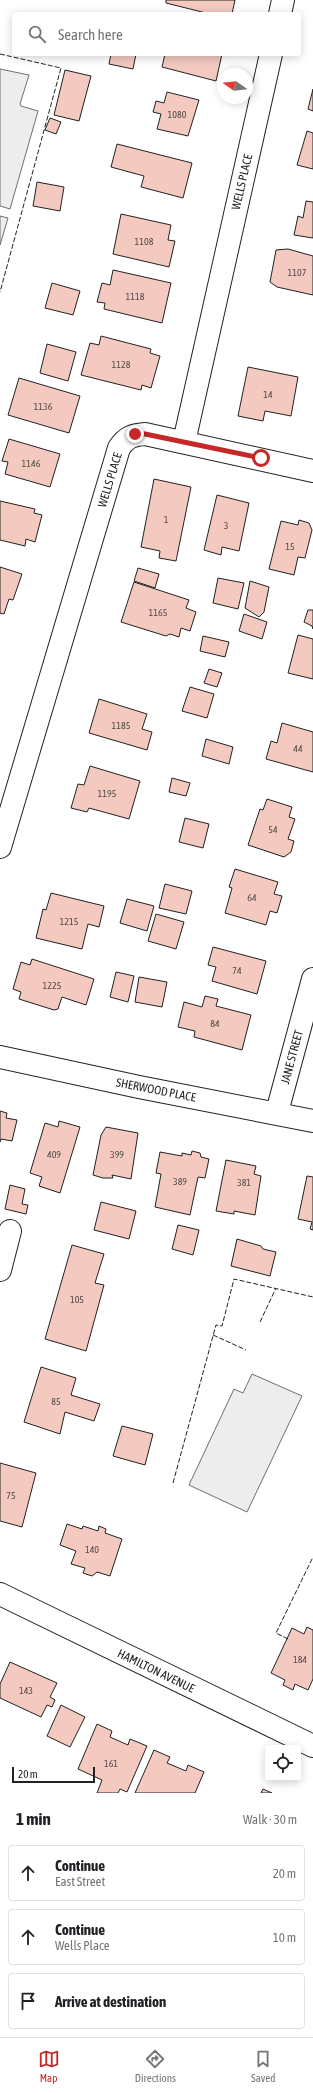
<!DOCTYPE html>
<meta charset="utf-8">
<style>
body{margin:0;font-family:"Asap Condensed",sans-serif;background:#f6f6f6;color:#202124}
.controls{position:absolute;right:12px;bottom:12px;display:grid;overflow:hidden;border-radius:4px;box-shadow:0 2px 10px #0003}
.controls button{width:36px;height:36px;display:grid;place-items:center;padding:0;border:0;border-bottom:1px solid #e0e0e0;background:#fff;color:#202124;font:20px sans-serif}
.compass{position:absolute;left:217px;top:68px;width:36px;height:36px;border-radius:50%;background:#fff;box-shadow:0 2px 10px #0003;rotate:284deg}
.scale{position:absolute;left:12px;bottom:10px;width:83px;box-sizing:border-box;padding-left:4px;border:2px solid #222;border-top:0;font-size:11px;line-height:14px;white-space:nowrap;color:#222;-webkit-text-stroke:3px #fff;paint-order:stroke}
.stop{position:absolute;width:12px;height:12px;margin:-9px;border:3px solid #c62828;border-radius:50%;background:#fff}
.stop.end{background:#c62828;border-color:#fff;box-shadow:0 1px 4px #0008}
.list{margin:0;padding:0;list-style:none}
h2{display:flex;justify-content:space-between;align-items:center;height:52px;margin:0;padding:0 16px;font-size:17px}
h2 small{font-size:13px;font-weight:400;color:#757577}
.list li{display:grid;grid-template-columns:26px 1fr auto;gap:12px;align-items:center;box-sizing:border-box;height:56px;margin:0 8px 8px;padding:0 8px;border:1px solid #e0e0e0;border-radius:4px}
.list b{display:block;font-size:15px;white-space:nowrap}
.list p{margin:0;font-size:13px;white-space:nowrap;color:#757577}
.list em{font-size:13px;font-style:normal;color:#757577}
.icon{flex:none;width:22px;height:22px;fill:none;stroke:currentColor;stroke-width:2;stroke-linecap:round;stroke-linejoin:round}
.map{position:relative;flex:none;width:313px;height:1793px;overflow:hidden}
.search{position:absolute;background:#fff;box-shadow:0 2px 10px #0003;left:12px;right:12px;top:12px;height:44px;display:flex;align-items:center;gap:10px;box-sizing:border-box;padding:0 14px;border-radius:4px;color:#757577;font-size:15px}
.sheet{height:244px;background:#fff}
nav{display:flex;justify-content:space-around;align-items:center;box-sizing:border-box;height:56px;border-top:1px solid #e0e0e0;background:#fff;font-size:11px;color:#757577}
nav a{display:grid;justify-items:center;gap:2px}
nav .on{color:#c62828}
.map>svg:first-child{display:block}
.parking{fill:#ededed;stroke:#6f6f6f}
.building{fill:#f3c9c0;stroke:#222}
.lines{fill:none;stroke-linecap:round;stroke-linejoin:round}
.minor-casing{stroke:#222;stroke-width:24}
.minor{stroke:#fff;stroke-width:22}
.fence{stroke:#222;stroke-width:1;stroke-dasharray:5 2;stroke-linecap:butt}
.route{stroke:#c62828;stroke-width:5}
.labels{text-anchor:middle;stroke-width:3;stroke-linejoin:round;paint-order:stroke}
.number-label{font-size:10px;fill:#564c4a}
.street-label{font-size:12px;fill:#222;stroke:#fff}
</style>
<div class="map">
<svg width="313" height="1793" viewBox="0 0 313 1793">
<rect width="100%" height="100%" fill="#fff"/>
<path class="parking" d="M0 69 29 75 20 104 21 106 38 111 10 209 0 206Z
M0 216 8 218 0 245Z
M252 1374 302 1396 247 1512 189 1485 234 1389 243 1393Z"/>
<path class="building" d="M166 0H235L232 14H210L166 3Z
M111 54H136L133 69 109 64Z
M165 54H222L216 81 162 67Z
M65 70 91 76 79 121 54 115Z
M313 89V111L308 109Z
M167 92 199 100 188 136 157 129 161 114 153 112 156 101 164 103Z
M50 118 61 122 56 134 45 130Z
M307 131 313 133V169L297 165Z
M117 144 192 163 183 198 141 187 144 176 111 167Z
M37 182 64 187 60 211 33 206Z
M306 201 313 202V238L294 235 298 216 303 218Z
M121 214 171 225 168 240 175 241 169 267 113 254Z
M288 249 313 256V295L277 287 270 282 276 250Z
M113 270 171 283 162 323 104 309 105 303 97 302 102 283 110 285Z
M52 283 80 291 73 315 45 308Z
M101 336 151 349 150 353 160 356 151 388 142 385 141 390 81 375 90 343 99 345Z
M47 344 76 352 68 381 40 373Z
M248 367 298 377 291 416 265 411 263 421 238 416Z
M19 378 80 396 69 433 8 415Z
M9 439 60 454 50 487 5 474 8 462 2 461Z
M154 479 191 487 176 561 159 558 160 551 141 547Z
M217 495 249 503 239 551 222 547 221 555 204 550Z
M0 501 35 509 34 513 42 515 35 542 26 539 25 546 0 540Z
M299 520 309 523 312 530 305 558 298 557 294 575 269 569 281 521 298 525Z
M0 567 22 574 13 600 9 599 4 614 0 613Z
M138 568 159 574 155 588 134 581Z
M218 578 244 583 238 609 213 603Z
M250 581 269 587 264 612 259 617 245 608Z
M134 582 189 600 186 608 196 612 190 631 181 628 179 637 170 634 166 636 121 622Z
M308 610H313V629L312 626 304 622Z
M244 614 267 622 262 639 239 631Z
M298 635 313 639V679L288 673Z
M203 636 229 642 225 657 200 651Z
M209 669 222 673 217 687 204 683Z
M190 687 214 694 207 718 182 711Z
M99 699 147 714 142 729 152 732 147 750 89 733Z
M282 723 313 732V772L266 759 271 741 277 743Z
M206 739 233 747 229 764 202 756Z
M90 766 140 781 129 819 89 808 87 812 71 808 78 784 84 785Z
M172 778 190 783 186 796 169 792Z
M267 799 292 807 289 817 295 819 288 839 294 841 291 852 284 857 248 845 260 809 263 810Z
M185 818 209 824 203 848 179 842Z
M235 869 278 882 274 894 282 896 277 913 270 911 266 925 225 913 232 888 229 887Z
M165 884 192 891 186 914 159 908Z
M51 893 104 906 99 927 88 924 82 949 36 938 43 909 46 910Z
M127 899 154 906 147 931 120 923Z
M156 914 184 922 176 949 148 941Z
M213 947 266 961 257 994 212 981 216 967 208 965Z
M32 959 94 979 86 1005 62 997 58 1009 54 1010 19 999 21 992 13 989 21 962 30 965Z
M116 972 134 976 128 1002 110 997Z
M139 977 167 982 162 1007 135 1002Z
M205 996 218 999 216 1006 251 1015 242 1050 194 1037 195 1031 178 1027 184 1002 202 1007Z
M0 1111 7 1113 6 1118 17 1120 12 1141 1 1139 0 1142Z
M59 1121 80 1127 60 1193 39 1186 42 1177 30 1173 45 1123 58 1127Z
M106 1127 138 1133 131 1179 112 1175 113 1178H103L93 1175 101 1135Z
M192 1151 200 1153 201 1157 209 1159 205 1178 198 1177 190 1215 155 1207 161 1174 156 1173 160 1152 182 1156V1153L191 1155Z
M226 1160 256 1166 254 1174 261 1176 255 1215 234 1211V1214L216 1211Z
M307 1176 313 1177V1230L310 1229 312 1222 298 1219Z
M10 1185 25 1189 22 1204 28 1205 26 1214 5 1209Z
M101 1202 136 1211 129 1239 94 1230Z
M178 1225 199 1230 193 1255 172 1249Z
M237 1239 261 1246 263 1249 276 1252 270 1276 231 1266Z
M72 1245 104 1254 95 1283 104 1285 86 1351 45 1339Z
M41 1367 76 1378 71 1395 100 1404 94 1421 65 1412 60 1434 24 1422Z
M122 1426 153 1434 145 1465 113 1456Z
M0 1463 36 1473 22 1527 0 1521Z
M67 1524 82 1529 83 1526 98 1531 99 1526 106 1529 105 1533 122 1539 110 1576 97 1572 92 1576 83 1573 85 1568 71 1564 76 1551 60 1545Z
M307 1627 313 1630V1679L308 1690 295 1684 293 1690 283 1685 285 1680 271 1673 292 1628 304 1634Z
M10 1662 57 1683 50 1697 55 1700 52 1707 47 1705 41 1717 0 1698V1684Z
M61 1705 85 1717 70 1747 47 1736Z
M97 1724 112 1731 110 1737 128 1745 130 1739 147 1746 127 1792 120 1789 118 1793H97L102 1780 78 1769Z
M154 1750 170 1757 167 1763 186 1771 188 1765 204 1772 195 1793H135Z
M263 1789 272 1793H261Z"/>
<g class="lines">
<defs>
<path id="minor" d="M280 14 283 0
M184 442 271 54
M0 847 119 448C126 437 133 435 145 434L313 471
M0 1057 139 1087 313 1121
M277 1112 313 979
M0 1270 10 1231
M0 1594 313 1746"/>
</defs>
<use href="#minor" class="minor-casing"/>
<use href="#minor" class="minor"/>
<path class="fence" d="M0 54 61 68 0 292
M260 1322 276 1288
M213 1335 246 1350
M173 1483 216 1325 222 1326 234 1279 313 1297
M288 1639 276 1633 313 1557"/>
</g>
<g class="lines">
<path class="route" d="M135 434H145L261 458"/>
</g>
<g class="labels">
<g class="number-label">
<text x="177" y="118">1080</text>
<text x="144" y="245">1108</text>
<text x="297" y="276">1107</text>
<text x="135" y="300">1118</text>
<text x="121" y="368">1128</text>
<text x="268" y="398">14</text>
<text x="43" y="410">1136</text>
<text x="31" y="467">1146</text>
<text x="166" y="523">1</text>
<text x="226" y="529">3</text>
<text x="290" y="550">15</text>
<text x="158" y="616">1165</text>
<text x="121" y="729">1185</text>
<text x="298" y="752">44</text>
<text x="107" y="797">1195</text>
<text x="273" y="833">54</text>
<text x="252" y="901">64</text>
<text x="69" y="925">1215</text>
<text x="237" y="974">74</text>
<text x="52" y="989">1225</text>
<text x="215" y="1027">84</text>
<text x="54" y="1158">409</text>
<text x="117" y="1158">399</text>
<text x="180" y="1185">389</text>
<text x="244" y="1186">381</text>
<text x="77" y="1303">105</text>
<text x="56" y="1405">85</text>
<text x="11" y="1499">75</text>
<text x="92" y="1553">140</text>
<text x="300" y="1663">184</text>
<text x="26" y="1694">143</text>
<text x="111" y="1767">161</text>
</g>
<g class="street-label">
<text transform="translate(242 182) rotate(-77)" y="4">WELLS PLACE</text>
<text transform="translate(110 480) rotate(-73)" y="4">WELLS PLACE</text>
<text transform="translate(292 1057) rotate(-75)" y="4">JANE STREET</text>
<text transform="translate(156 1090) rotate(11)" y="4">SHERWOOD PLACE</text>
<text transform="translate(156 1671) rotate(26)" y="4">HAMILTON AVENUE</text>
</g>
</g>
</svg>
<div class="controls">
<button><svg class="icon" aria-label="locate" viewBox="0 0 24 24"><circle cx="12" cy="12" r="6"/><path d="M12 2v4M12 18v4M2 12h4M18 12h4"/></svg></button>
</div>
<svg class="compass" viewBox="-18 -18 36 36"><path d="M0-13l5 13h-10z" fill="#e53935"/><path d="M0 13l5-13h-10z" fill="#757577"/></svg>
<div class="scale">20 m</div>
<div class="stop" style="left:261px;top:458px"></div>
<div class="stop end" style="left:135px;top:434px"></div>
<div class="search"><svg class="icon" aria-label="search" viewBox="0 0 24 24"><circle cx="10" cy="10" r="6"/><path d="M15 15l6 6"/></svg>Search here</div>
</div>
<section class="sheet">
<h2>1 min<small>Walk · 30 m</small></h2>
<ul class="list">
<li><svg class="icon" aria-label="ahead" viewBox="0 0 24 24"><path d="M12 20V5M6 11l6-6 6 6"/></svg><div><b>Continue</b><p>East Street</p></div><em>20 m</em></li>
<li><svg class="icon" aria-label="ahead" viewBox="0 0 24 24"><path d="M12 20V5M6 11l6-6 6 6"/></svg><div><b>Continue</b><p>Wells Place</p></div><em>10 m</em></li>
<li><svg class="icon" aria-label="arrive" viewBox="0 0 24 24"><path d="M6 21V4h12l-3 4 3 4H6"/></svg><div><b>Arrive at destination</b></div></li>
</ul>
</section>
<nav>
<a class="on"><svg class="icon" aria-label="map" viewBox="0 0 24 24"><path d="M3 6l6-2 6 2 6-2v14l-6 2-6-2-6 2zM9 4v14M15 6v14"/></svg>Map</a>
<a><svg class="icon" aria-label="directions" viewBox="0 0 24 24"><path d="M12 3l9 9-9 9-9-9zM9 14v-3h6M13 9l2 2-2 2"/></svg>Directions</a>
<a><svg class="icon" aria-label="saved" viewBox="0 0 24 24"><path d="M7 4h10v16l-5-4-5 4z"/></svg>Saved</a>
</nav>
